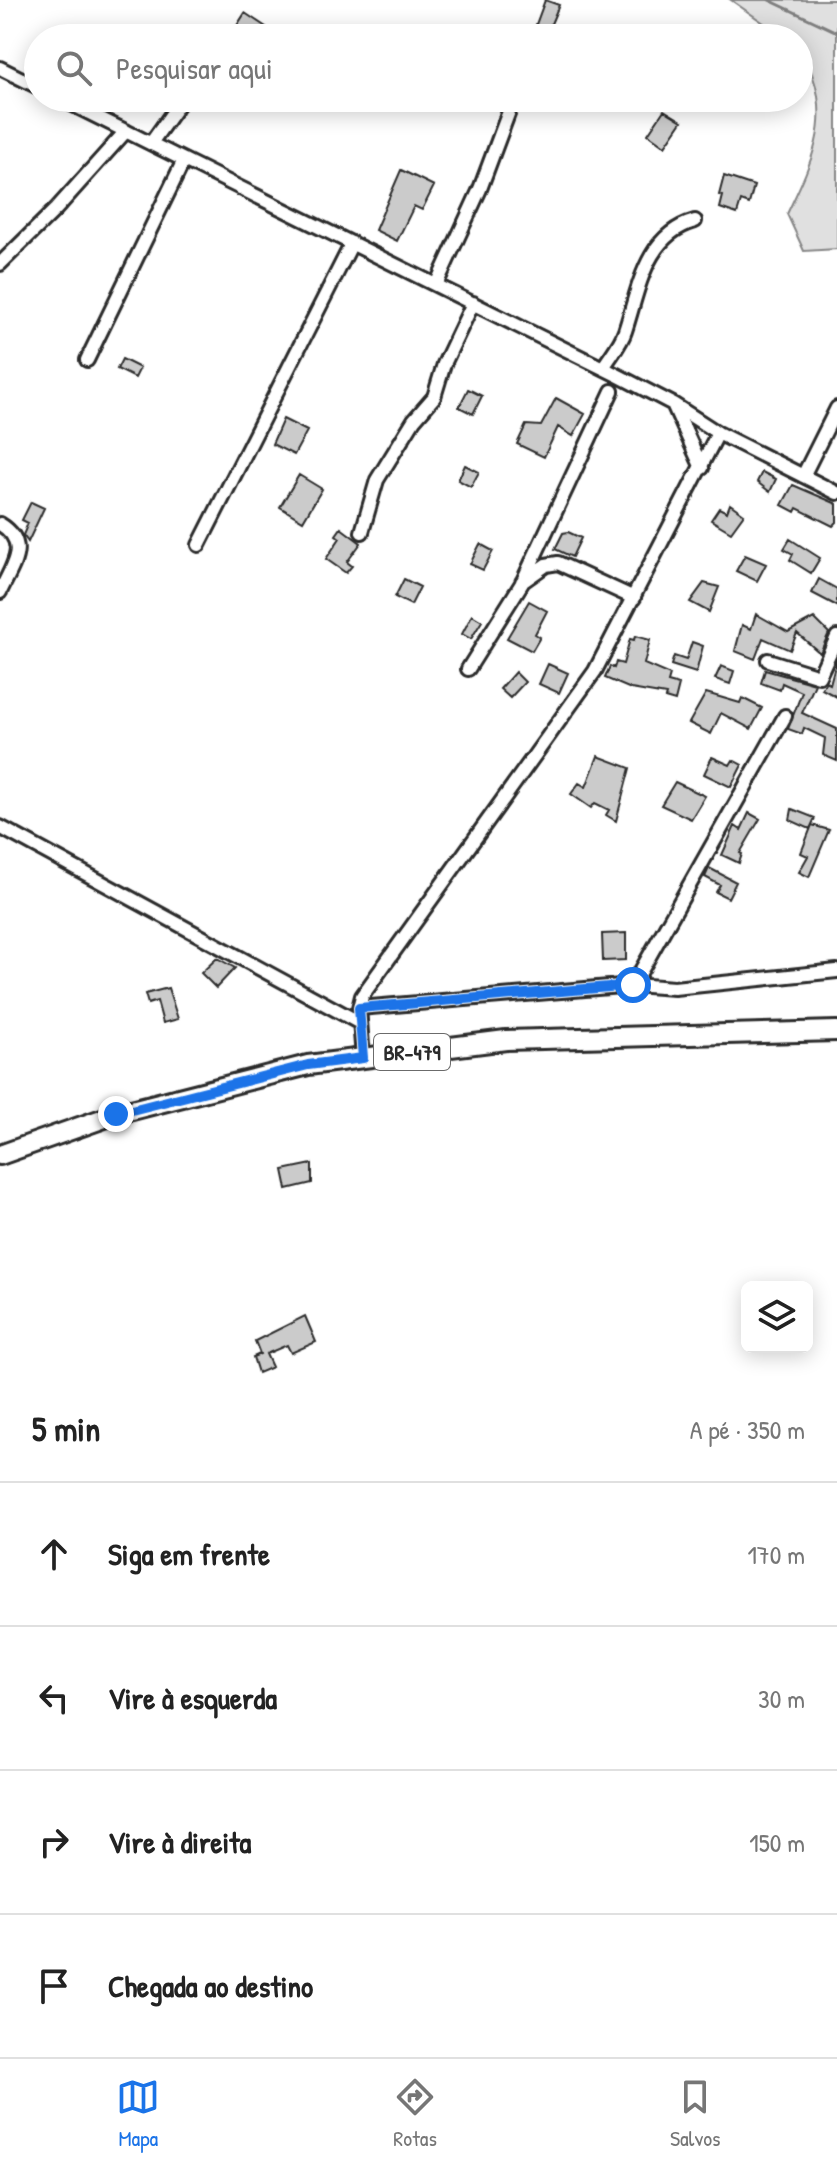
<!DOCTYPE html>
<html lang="pt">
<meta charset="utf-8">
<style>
body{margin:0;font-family:"Patrick Hand",sans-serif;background:#f6f6f6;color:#222}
.controls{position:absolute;right:24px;bottom:24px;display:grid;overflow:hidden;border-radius:12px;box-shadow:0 4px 20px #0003}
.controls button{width:72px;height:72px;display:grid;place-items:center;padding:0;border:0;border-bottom:2px solid #e0e0e0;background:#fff;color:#222;font:40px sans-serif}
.stop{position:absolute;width:24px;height:24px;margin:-18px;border:6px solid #1a73e8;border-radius:50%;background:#fff}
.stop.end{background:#1a73e8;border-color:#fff;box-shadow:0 2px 8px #0008}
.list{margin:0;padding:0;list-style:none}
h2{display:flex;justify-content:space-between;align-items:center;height:104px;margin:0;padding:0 32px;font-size:34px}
h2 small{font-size:26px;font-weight:400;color:#767676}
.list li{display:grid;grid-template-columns:52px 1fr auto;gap:24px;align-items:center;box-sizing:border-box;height:144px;padding:0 32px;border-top:2px solid #e0e0e0}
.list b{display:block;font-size:30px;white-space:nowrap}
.list em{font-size:26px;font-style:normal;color:#767676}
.icon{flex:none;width:44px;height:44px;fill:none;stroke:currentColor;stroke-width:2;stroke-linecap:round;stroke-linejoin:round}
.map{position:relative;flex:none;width:837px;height:1377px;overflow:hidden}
.search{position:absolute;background:#fff;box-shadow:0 4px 20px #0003;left:24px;right:24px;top:24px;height:88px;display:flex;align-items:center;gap:20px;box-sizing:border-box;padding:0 28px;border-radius:44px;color:#767676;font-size:30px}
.sheet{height:680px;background:#fff}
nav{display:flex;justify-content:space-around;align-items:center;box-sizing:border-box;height:112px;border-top:2px solid #e0e0e0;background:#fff;font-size:22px;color:#767676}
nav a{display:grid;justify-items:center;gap:4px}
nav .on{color:#1a73e8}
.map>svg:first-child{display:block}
.green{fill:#e0e0e0;stroke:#868686;stroke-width:2}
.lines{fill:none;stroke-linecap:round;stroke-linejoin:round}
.stream{stroke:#7e7e7e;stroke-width:3}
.building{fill:#cbcbcb;stroke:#2b2b2b;stroke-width:2}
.minor-casing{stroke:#2b2b2b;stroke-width:18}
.primary-casing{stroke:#2b2b2b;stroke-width:24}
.minor{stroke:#fff;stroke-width:12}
.primary{stroke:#fff;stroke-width:18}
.route{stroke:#1a73e8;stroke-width:10}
.labels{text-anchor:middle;stroke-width:6;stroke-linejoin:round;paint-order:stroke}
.shield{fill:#fff;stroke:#6b6b6b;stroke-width:2}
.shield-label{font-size:22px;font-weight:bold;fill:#2b2b2b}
</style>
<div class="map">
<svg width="837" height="1377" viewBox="0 0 837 1377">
<rect width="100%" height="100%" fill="#fff"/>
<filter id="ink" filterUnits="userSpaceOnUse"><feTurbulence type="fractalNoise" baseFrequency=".0125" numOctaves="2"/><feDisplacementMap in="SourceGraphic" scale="16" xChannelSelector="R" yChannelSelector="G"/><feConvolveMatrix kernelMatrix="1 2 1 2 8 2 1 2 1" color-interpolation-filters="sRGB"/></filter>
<g filter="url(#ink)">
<path class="green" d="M731 0H837V249L804 251 787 214C808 169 831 127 813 77 810 67 808 57 799 50V38H785Z"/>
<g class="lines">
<path class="stream" d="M769 0 837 32"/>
</g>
<path class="building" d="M545 0 559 5 545 38H531Z
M245 13 269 29 263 38H229Z
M664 110 682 121 665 146 648 134Z
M401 170 434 186 422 210 414 206 397 241 375 230Z
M724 176 754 186 749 204 741 201 737 214 720 208 723 196 719 195Z
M122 359 140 368 135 378 117 369Z
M468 389 482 396 473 414 459 407Z
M556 398 585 414 573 436 558 427 544 457 517 444 526 425 541 426Z
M283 419 307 431 294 455 272 444Z
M465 465 479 472 471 487 458 480Z
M762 472 776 479 770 492 757 482Z
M299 475 322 489 303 521 280 507Z
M793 485 837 504V522L833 526 797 508 795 512 782 505Z
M31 502 44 508 28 542 23 535 28 523 22 520Z
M730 504 744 514 731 532 711 520 719 508 727 512Z
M341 528 361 543 347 562 352 566 346 573 326 559 340 538 336 535Z
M568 532 581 538 572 557 555 549 563 533Z
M790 539 820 558 811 573 790 560 793 554 784 549Z
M480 544 493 551 483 570 470 564Z
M745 555 766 564 757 581 736 571Z
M404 579 420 587 411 605 395 597Z
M819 579 837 589V606L812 593Z
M704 583 719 587 709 612 690 602Z
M529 601 547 611 535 634 540 637 532 651 507 638Z
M756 614 788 632 814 618 829 633 820 653 797 633 790 650 763 638 755 659 735 651 742 625 751 629Z
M472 615 482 621 471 639 462 634Z
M635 636 650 640 644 664 670 675 668 682 679 685 675 701 665 698 666 695 631 689 605 678 610 666 614 668 616 662 623 664 630 639 634 640Z
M692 642 703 646 696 673 671 665 674 656 686 660Z
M837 658V697L822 689 826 682 830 684Z
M548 664 568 673 559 693 539 684Z
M721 666 734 671 730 684 715 679Z
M765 670 815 684 802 713 837 729V761L823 755 825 738 804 728 802 734 788 729 802 692 782 683 780 690 761 683Z
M515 672 525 682 510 698 500 689Z
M706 693 740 703 742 698 762 708 751 729 721 713 711 734 689 723Z
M598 756 630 768 616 821 606 815 609 810 595 803 591 808 571 794 579 783 586 787Z
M712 757 730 765 733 760 742 765 731 787 704 774Z
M675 782 705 796 691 819 661 805Z
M792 809 815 818 810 829 790 820Z
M749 813 760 819 740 853 742 854 739 863 722 855 735 826 741 830Z
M812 825 829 830 809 877 799 872 808 856 801 853Z
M709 868 736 882 728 898 716 892 720 885 705 877Z
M626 933V960L603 961 602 934Z
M217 958 235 968 216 988 201 973Z
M168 988 178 1019 163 1023 157 1001 148 1004 145 994Z
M312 1164V1183L287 1189 283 1170Z
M305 1316 316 1342 291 1353 287 1345 266 1354 272 1367 258 1373 253 1357 260 1354 255 1341Z"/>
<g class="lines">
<defs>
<path id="minor" d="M0 68 38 87
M59 98 619 376 673 404 718 433 837 493
M151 143 183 98
M0 264 56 209 126 131
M436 285 480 189 514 98
M87 360 184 160
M603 368C610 356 621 344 625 331 639 289 645 235 695 221
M673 404 702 468
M803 476 837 408
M0 524C31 543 12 566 0 592
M362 532 377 480 414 420 434 397 444 364 473 303
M199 545 352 243
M522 582 546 565 558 563 634 598
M768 660 819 676 837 637
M468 669 522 583 612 391
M0 827 360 1023
M633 985 674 988 837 971
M359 1008 633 985 785 716
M363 1058 359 1008 362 996 595 671 718 433"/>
<path id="primary" d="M0 1155 116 1114 308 1065 506 1040 837 1031"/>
</defs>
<use href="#minor" class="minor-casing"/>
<use href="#primary" class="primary-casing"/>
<use href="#minor" class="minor"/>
<use href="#primary" class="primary"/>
</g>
</g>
<g class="lines" filter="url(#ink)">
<path class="route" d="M116 1114 308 1065 363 1058 359 1008 633 985"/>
</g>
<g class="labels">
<rect class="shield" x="374" y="1034" width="76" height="36" rx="6"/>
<g class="shield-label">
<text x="412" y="1060">BR-479</text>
</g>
</g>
</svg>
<div class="controls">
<button><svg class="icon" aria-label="layers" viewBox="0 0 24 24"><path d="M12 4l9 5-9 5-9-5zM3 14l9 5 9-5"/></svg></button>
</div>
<div class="stop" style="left:633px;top:985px"></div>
<div class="stop end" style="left:116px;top:1114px"></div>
<div class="search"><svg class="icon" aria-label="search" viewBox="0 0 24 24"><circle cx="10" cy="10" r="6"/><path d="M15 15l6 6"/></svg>Pesquisar aqui</div>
</div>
<section class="sheet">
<h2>5 min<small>A pé · 350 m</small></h2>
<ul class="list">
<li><svg class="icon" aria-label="ahead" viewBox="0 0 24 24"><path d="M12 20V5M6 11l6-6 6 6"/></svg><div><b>Siga em frente</b></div><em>170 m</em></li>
<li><svg class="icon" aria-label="left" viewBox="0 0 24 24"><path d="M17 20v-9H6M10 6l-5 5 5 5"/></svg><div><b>Vire à esquerda</b></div><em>30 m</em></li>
<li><svg class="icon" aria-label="right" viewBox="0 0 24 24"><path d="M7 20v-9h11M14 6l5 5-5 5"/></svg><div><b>Vire à direita</b></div><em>150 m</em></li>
<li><svg class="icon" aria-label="arrive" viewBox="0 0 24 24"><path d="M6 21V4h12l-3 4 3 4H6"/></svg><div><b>Chegada ao destino</b></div></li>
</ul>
</section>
<nav>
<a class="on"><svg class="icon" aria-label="map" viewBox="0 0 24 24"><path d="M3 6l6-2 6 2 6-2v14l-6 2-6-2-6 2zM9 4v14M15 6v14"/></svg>Mapa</a>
<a><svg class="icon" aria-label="directions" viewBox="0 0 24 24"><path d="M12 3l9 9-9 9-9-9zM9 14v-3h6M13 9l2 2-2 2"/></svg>Rotas</a>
<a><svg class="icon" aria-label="saved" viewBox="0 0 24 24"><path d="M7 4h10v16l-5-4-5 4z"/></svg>Salvos</a>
</nav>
